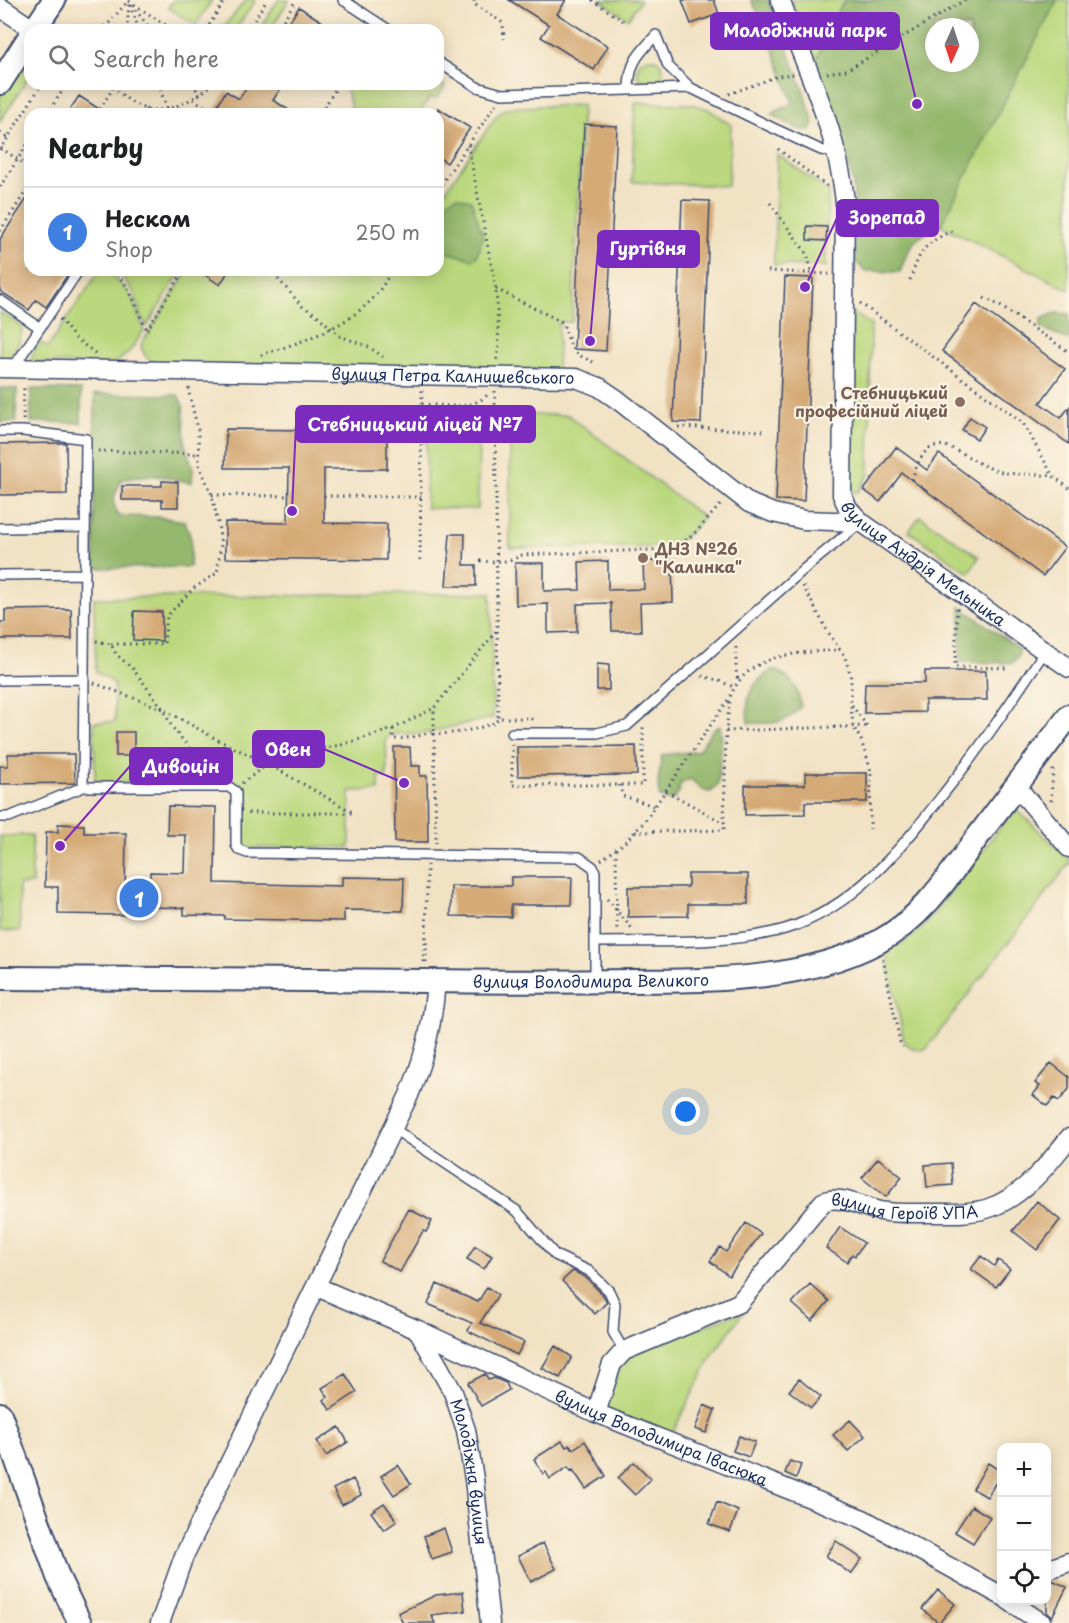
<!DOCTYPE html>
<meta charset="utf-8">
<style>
body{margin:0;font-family:"Playpen Sans",sans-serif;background:#f6f6f6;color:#202124}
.controls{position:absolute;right:18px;bottom:18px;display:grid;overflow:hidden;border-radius:12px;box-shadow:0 3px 15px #0003}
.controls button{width:54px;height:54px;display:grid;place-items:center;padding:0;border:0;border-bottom:2px solid #e0e0e0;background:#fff;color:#202124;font:30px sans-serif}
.compass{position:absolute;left:925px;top:18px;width:54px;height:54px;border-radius:50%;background:#fff;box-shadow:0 3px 15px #0003;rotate:183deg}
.you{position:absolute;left:686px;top:1112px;width:21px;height:21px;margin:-15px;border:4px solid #fff;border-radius:50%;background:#1a73e8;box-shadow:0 0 0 9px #1a73e833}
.badge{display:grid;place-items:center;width:39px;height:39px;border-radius:50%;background:#7c3aed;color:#fff;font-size:20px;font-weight:700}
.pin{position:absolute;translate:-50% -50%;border:3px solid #fff;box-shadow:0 2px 6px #0006}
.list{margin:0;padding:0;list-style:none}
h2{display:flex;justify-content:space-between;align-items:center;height:78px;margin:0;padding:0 24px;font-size:26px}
h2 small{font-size:20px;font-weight:400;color:#757577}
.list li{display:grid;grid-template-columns:39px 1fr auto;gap:18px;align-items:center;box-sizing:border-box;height:90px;padding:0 24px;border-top:2px solid #e0e0e0}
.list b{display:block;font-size:22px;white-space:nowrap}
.list p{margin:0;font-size:20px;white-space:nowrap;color:#757577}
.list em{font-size:20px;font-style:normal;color:#757577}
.icon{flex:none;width:33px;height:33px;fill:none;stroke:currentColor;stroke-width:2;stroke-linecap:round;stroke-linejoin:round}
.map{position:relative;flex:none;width:1069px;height:1623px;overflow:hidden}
.search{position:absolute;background:#fff;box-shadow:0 3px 15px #0003;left:24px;top:24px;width:420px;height:66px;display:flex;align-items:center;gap:15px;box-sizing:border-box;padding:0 21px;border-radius:18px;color:#757577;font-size:22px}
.panel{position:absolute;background:#fff;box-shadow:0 3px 15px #0003;left:24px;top:108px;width:420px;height:168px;border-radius:18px}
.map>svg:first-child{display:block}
.green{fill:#bbd87e;stroke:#6b846e;stroke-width:1.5;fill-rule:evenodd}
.forest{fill:#94b86d;stroke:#587466;stroke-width:1.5;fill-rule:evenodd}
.building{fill:#d5aa77}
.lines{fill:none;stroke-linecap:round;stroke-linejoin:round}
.service-casing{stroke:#3b4a6d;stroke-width:12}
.minor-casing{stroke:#3b4a6d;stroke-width:21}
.tertiary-casing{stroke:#3b4a6d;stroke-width:26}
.path{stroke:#3b4a6d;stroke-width:3;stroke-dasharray:1.5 4.5;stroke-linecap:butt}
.service{stroke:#fff;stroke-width:9}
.minor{stroke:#fff;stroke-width:18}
.tertiary{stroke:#fff;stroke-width:22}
.education-dot{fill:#8d6e63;stroke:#fcf5e5;stroke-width:2}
.labels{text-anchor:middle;stroke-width:4.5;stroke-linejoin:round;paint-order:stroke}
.street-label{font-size:16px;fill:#1b2f5e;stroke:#fcf5e5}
.education-label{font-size:16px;font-weight:bold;fill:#785e54;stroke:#fcf5e5;text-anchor:end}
.leader{fill:none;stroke:#7b2cbf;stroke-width:2}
.callout-dot{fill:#7b2cbf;stroke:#fcf5e5;stroke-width:2}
.callout{fill:#7b2cbf;stroke:#7b2cbf;stroke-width:2}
.callout-label{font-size:18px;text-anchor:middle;font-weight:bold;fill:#fff}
</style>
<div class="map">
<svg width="1069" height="1623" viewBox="0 0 1069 1623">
<rect width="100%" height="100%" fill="#fcf5e5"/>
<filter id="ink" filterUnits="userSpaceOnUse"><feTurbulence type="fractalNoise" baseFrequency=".0167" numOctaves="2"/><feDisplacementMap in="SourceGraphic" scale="12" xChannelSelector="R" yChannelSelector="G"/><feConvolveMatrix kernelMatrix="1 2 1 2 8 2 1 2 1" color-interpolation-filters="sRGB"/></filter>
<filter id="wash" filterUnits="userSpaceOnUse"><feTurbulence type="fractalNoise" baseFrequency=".008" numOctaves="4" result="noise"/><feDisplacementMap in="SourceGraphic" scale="24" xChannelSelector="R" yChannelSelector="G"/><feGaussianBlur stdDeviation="1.35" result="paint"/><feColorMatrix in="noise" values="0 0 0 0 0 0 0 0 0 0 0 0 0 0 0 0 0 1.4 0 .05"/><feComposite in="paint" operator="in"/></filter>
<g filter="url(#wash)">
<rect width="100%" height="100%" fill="#f1e2c4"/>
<path class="green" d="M173 0H212L196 25 168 8Z
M246 0H256L235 30H221Z
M278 0H289L270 30H259Z
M600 0H640V1L628 19Z
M791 0H1069V290L941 225 855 203C854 170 842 139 831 109 819 72 805 36 791 0ZM934 27H970V63H934Z
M29 49 30 75 0 122V95Z
M637 71a13 13 0 1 1 26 0a13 13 0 1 1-26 0Z
M438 81 445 86 437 98H429L419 114H353L346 88 348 84H438Z
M635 103 691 104 708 109 731 125 728 186 632 182Z
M582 105 572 322H559L557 371 158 365C149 360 143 356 141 345L188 270H438V185L446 190 494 119 503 110 514 107Z
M777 154 828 191 827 227H807V240L826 241V266L774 265Z
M100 270H106L124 287 132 298 144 330C134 346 127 358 110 365L32 362C31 354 35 348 41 343L48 347Z
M117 270H182L147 326 141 316 135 294Z
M0 312 22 326C22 341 14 356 0 363Z
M852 312 871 325 869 474 858 492H850Z
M427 410 479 411 478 509 426 508Z
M510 415H568L703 517C692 532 682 541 664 547L510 548Z
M920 516 979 557 969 573 909 531Z
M491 593 493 718 424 733 392 734 386 738 387 776 379 777V790L350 791V847L245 848 242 783H95L94 722H115L114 683 96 672 94 598Z
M1015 808 1069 859V864L926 1049C916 1049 909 1050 904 1040L886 952 909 939 927 923Z
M32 835V884L19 885 20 931H0V836Z
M745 1310 713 1354 670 1437 604 1411 619 1367 635 1352Z"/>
<path class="forest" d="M751 0H768L802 86 814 123 811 131 798 129 771 114 793 103 764 24Z
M845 0H1057L941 225C913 238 910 243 900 272L865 271 855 261 854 187 844 144 815 62 837 12ZM934 27H970V63H934Z
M456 196 471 200 483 236 477 257 472 259 438 250V208Z
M1055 313 1069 314V340L1041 328V319Z
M0 388 17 389 16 422H0Z
M31 389 81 390V423L31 422Z
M95 394 178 395 183 406 185 445 193 468 192 483C165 477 149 471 121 480L113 501 118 516 158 517 185 521 191 539 190 567 94 568Z
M961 607 1018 648 1019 654 1013 663 960 662Z
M774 669C793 679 797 685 801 706 783 727 773 723 748 723 745 695 750 684 774 669Z
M720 726 722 737 718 785 711 792C700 791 698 786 691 779L680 784 679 792 673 800H667L659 796 658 781 662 755 698 751 713 729Z"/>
<g id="blocks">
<path class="building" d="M509 0H566L557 14 608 46 594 70 541 37 549 25Z
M682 0H714L719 14 691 24Z
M299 7 335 30H284Z
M249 84H284L273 100 295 114H212L226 91 239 99Z
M79 96 107 114H67Z
M438 108 470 128 447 163 438 157Z
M584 124 617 126 606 351 574 349Z
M30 194V270H71L46 307 36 300 29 310 0 291V239Z
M682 200 710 201 701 423 673 422Z
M807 226 827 227 826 241 807 240Z
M198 270H229L220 285Z
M785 277 813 278 804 501 776 500Z
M976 304 1065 369 1040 403 1061 418 1069 407V444L942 351Z
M970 417 985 427 977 439 962 430Z
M226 429 387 431V469H324V523L387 524 386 560 225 558V522L288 523 289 468H225Z
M60 443H66L67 494 0 495V444Z
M896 447 927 470 939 454 1065 547 1043 576 902 473 880 502 864 490Z
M162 481 178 482V507H162V500H122V486H162Z
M450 534H465L464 565H476V586H446Z
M608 561V590L644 589 643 561H672L673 602 640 603 641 631H612L611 603 577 604V632L548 633V604L516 605 515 563H544V591L580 590 579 562Z
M71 609 72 639H0V622H5V610Z
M134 611 162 612V641L133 640Z
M597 664 609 665V690H597Z
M925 671H986L987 700H925V712L864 713 865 683H925Z
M116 732H134V756H116Z
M636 746 637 775 518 776 517 747Z
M394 747H410L411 766H420V776H427L428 842H395Z
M8 754H74L75 783 0 784V766H8Z
M805 773H867V802H805V814L745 815V785H805Z
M168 806 216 807 215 883 342 886V877L404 878 403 911 344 910V921L225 919V916L184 915V908L124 906V915L58 914V887H45L46 832H58V824L84 825V833H126L125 894H150V872L185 873 186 835H167Z
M688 874H748V904H688V916L628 917V887H688Z
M511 877H572L571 905H511V917L451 916V886H511Z
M1051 1063 1069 1077V1089L1059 1101 1054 1098 1047 1106 1033 1095 1040 1086 1035 1083Z
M878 1158 902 1177 886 1197 862 1178Z
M951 1163 953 1185 927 1187 925 1165Z
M1037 1201 1060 1220 1037 1250 1013 1231Z
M409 1209 432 1221 426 1232 423 1231 400 1272 380 1261Z
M746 1223 761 1234 729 1276 710 1261 720 1247 726 1252Z
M840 1227 864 1243 855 1256 852 1254 847 1262 826 1248Z
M475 1246 492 1256 484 1269 467 1259Z
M981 1256 994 1266 998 1260 1010 1269 996 1287 971 1269Z
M573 1271 585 1277 603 1295 607 1302 595 1314 562 1281Z
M437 1284 478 1302 487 1287 498 1295 480 1323 524 1342 517 1355 468 1331 472 1323 428 1304Z
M810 1284 829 1301 812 1321 792 1303Z
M555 1346 572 1357 560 1378 542 1368Z
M345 1374 357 1392 330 1410 324 1400 328 1397 322 1388Z
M485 1374 489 1380 494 1378 506 1383 509 1390 481 1406 468 1383Z
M799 1379 821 1397 811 1408 789 1391Z
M704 1405 715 1410 706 1433 695 1429Z
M850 1420 865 1436 848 1451 833 1435Z
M339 1427 348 1442 326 1456 317 1441Z
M739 1436 755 1442 749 1457 733 1451Z
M562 1441 566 1447 570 1445 573 1449 585 1441 606 1476 586 1489 573 1470 571 1471 568 1467 550 1479 546 1472 543 1474 534 1459Z
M790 1461 801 1465 796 1478 785 1473Z
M634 1462 651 1479 635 1495 618 1478Z
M988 1463 1002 1472 987 1497 973 1489Z
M398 1465 411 1484 394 1495 381 1476Z
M353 1479 361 1495 342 1505 333 1489Z
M717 1502 738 1511 730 1532 709 1524Z
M384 1503 397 1521 384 1530 371 1512Z
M972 1506 990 1517 973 1543 955 1532Z
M444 1528 452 1552 432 1559 424 1536Z
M836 1541 862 1559 851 1574 826 1556Z
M543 1543 556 1569 531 1582 518 1556Z
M1052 1580 1067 1587 1052 1617 1047 1612V1581Z
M938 1590 955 1604 939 1623 922 1609Z
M463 1592 465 1611 431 1615 435 1623H403L398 1613 436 1595Z"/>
</g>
</g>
<g filter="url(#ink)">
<use href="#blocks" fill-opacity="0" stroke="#3b4a6d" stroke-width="1.5"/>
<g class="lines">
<defs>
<path id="service" d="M343 0 389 30
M438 62 477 87 502 94 691 88
M629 90C629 62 638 55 656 35L668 66 691 88 773 128 821 150 836 154
M0 300 40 328
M13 368 79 270
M0 431H23L86 439 83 787
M0 528 85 527
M0 575 85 574
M0 680 84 679
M512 733H597L627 726 803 570 860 523
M0 817H9L83 787H229L236 792V845L239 850 247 853 579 857 593 867 595 872V982
M595 942C653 941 730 945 785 929 855 908 902 847 945 792 981 747 1013 699 1045 651
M394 1129 517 1211 555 1255 589 1271 609 1291 615 1304 613 1332 624 1351"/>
<g id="minor">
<path id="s1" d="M780 0C805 63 839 136 845 203L842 495 848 508 861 522 1069 668"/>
<path d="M0 7 34 30"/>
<path id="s2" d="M0 368 576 378 599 387 618 400 749 503 773 513 804 520 861 522"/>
<path d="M1016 786 1069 848"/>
<path id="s3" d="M317 1287 418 1330 596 1413 863 1519 1002 1596"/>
<path id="s4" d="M418 1330 453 1392 466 1430 474 1479 490 1623"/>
<path id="s5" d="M596 1413 612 1364 624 1351 739 1303 823 1202C840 1194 863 1208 880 1211 897 1214 914 1213 931 1213 949 1213 968 1214 986 1209 1021 1199 1047 1166 1069 1138"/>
<path d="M1046 1570 1069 1562"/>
<path d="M1008 1600 1042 1623"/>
<path d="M160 1623 184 1556 409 1095C425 1056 433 1023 436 981"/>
</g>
<g id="tertiary">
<path d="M34 30 54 0"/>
<path d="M0 83 30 36"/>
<path id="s6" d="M0 978C142 979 285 979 427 981 496 982 566 982 635 981 718 980 803 981 878 942 922 919 951 873 979 835 1009 795 1039 756 1069 716"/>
<path d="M0 1414 58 1577 80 1623"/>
</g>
</defs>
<use href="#service" class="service-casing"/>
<use href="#minor" class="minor-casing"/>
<use href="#tertiary" class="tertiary-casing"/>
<path class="path" d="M474 0V4L503 23 504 39
M592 0 625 22
M129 1 173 30
M130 5 139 30
M132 5 151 30
M99 30 109 23 128 1
M127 30 129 3
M206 30 225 0
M248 30 267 0
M277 30 296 0
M827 73 847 70 965 0
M107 84C118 91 130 103 143 108 164 116 197 99 212 84
M158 84 167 108
M192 84 200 94
M729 94 778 76 794 74
M193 99 213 112
M100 109 113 88
M145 109 152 114
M321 112 339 84
M47 114 67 84
M177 114 182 105
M0 133 8 138
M468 145 496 289 499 348 496 362
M1 148 30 168
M778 149 827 186
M0 150 42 84
M0 187 30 140
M438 189 496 104
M770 203 807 254 812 273
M0 231 27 190 30 192
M113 270C135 292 134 306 147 330
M270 270 302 306 317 315 340 336 369 347 383 357
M768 271 829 274
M910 280C920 251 924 243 952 231
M496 289 562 322C573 346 565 350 593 362
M984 298 997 304 1069 352
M860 303 1023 423 1053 476 1069 488
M60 319 74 337 96 354
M147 330 184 270
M261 355C310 339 370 321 391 270
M495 391 498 718
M422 404C445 405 473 412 490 392
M23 420 24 385
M678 427 763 431
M98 451 199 454
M912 480C931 412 964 464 1002 472 1018 475 1036 474 1053 476
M212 495 288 496
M324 496 421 497
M420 560 422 390
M480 561C496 562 508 563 522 555L676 549 698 530 720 505
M803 586 828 632 845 657 851 677V704L867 726
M957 608 955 667 1008 668
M96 641 111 644 116 654 133 669 163 709 218 740 268 764 354 813
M111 644H164L167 616 194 588 217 573 221 545 218 523 212 495 199 465 198 430 189 393V385
M736 647V670L738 681
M702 676 717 680 734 687
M94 683 163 709 172 727 211 774
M851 706 853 726 861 740 871 771 870 829
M393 729V739C407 739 420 736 434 731V734C454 734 477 730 496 722L498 718H530L534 721
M434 731V708L497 630
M726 731 867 726
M434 734 436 843
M512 744V785H643V727
M242 783 268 764 299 753 341 745 393 729 434 708
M619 785 623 796 654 806
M666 791 724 823
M1051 801 1053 769
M248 813H353
M635 832 724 830 726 731 730 699
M616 849 617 931
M601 860 624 843 644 822 730 697C748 652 798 653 840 650
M607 899 634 931
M883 959 900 1042 903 1047
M423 962 425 935
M426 962 427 865"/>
<use href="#service" class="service"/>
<use href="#minor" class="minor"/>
<use href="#tertiary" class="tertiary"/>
</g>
</g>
<g class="education-dot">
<circle cx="960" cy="402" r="6"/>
<circle cx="643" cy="558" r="6"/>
</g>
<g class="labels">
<g class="street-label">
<text dy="6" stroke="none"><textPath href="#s2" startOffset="453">вулиця Петра Калнишевського</textPath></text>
<text dy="6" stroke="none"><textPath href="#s1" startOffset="614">вулиця Андрія Мельника</textPath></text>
<text dy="6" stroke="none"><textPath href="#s6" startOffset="591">вулиця Володимира Великого</textPath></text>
<text dy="6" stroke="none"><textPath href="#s5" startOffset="408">вулиця Героїв УПА</textPath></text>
<text dy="6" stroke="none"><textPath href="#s3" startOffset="376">вулиця Володимира Івасюка</textPath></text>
<text dy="6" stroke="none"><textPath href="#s4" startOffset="153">Молодіжна вулиця</textPath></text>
</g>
<g class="education-label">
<text x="948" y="399">Стебницький<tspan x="948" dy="18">професійний ліцей</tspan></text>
<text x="655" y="555" text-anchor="start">ДНЗ №26<tspan x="655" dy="18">"Калинка"</tspan></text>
</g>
</g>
<path class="leader" d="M917 104L899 31M805 287L837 218M590 341L598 249M292 511L296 424M404 783L324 749M60 846L130 766"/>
<g class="callout-dot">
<circle cx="917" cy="104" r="6"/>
<circle cx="805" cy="287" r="6"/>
<circle cx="590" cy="341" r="6"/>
<circle cx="292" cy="511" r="6"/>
<circle cx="404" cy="783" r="6"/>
<circle cx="60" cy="846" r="6"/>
</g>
<g class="callout">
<rect x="711" y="13" width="188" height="36" rx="6"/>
<rect x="837" y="200" width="101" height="36" rx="6"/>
<rect x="598" y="231" width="101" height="36" rx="6"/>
<rect x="296" y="406" width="239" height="36" rx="6"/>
<rect x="253" y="731" width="71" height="36" rx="6"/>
<rect x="130" y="748" width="102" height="36" rx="6"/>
</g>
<g class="callout-label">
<text x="805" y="37">Молодіжний парк</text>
<text x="887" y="224">Зорепад</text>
<text x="648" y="255">Гуртівня</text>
<text x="415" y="431">Стебницький ліцей №7</text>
<text x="288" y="756">Овен</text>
<text x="181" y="773">Дивоцін</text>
</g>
</svg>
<div class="controls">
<button>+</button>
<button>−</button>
<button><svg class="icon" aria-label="locate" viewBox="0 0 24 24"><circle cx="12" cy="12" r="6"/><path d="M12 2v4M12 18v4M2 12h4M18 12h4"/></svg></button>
</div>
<svg class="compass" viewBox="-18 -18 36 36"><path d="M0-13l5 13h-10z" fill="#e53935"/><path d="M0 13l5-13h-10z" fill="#757577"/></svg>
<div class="you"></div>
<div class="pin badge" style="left:139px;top:898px;background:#3f7fe0">1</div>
<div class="search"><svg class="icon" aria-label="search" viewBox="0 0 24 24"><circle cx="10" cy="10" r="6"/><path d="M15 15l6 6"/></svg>Search here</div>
<section class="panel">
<h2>Nearby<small></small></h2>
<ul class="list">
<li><span class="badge" style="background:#3f7fe0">1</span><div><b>Неском</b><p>Shop</p></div><em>250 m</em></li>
</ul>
</section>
</div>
